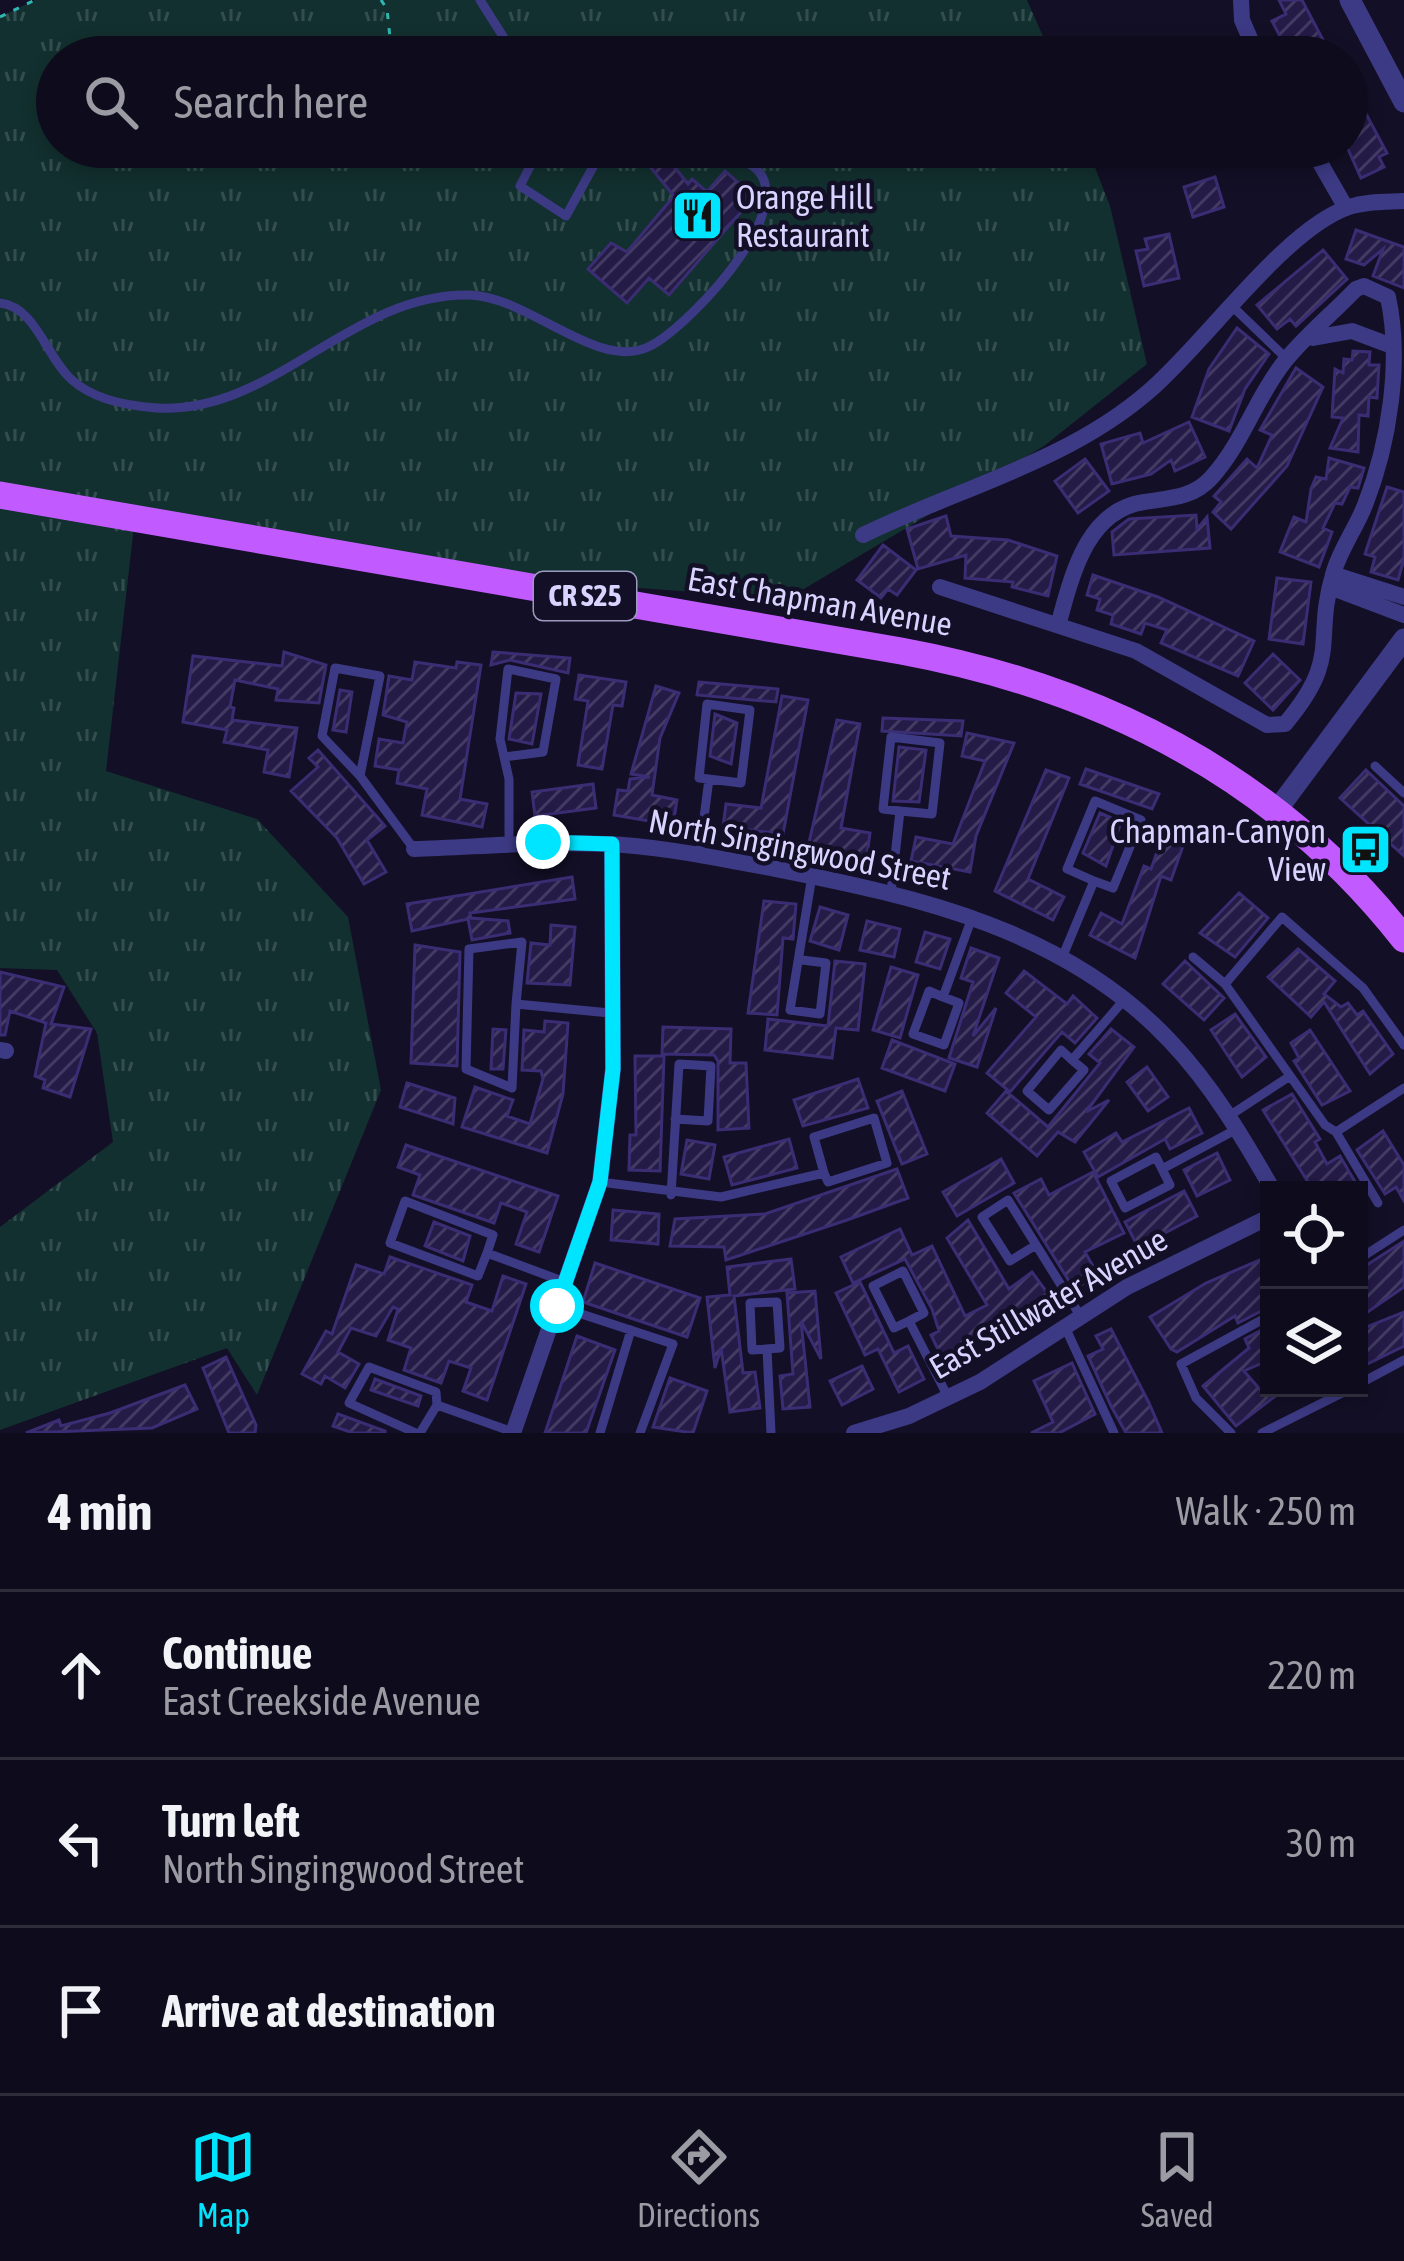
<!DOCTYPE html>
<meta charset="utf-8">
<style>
body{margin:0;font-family:"Asap Condensed",sans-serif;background:#1c1929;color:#f1f3f6}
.controls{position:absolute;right:36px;bottom:36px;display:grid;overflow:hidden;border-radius:0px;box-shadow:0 6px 18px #0003}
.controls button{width:108px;height:108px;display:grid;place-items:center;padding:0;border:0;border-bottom:3px solid #2e2b3b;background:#0e0b1c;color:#f1f3f6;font:60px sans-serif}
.stop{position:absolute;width:36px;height:36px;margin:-27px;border:9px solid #00e5ff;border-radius:50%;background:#fff}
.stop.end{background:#00e5ff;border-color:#fff;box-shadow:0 3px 12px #0008}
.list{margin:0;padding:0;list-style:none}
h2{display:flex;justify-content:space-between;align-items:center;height:156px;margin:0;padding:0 48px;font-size:51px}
h2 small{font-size:39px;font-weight:400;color:#9b9ba3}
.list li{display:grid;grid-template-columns:78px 1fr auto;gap:36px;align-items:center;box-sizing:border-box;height:168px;padding:0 48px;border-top:3px solid #2e2b3b}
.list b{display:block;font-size:45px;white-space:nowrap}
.list p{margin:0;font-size:39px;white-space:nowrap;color:#9b9ba3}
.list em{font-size:39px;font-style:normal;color:#9b9ba3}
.icon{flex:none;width:66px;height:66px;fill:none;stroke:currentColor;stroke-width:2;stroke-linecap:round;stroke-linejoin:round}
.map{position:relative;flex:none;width:1404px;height:1433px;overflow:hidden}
.search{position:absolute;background:#0e0b1c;box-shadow:0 6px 18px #0003;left:36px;right:36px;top:36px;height:132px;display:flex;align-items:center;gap:30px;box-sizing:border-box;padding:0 42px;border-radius:66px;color:#9b9ba3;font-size:45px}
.sheet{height:660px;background:#0e0b1c}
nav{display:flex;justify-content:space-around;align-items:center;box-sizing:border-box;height:168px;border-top:3px solid #2e2b3b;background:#0e0b1c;font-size:33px;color:#9b9ba3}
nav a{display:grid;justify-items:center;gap:6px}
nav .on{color:#00e5ff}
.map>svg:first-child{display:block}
.grass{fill:url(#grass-tufts)}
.building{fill:url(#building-hatch);stroke:#3b2d73;stroke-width:3}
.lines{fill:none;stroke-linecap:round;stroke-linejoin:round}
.path{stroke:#2fb8b0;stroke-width:3;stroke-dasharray:6 9;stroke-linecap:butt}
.service{stroke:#3d3a85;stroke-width:9}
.minor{stroke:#3d3a85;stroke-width:16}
.tertiary{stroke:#3d3a85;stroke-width:21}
.primary{stroke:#c25bff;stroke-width:27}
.route{stroke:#00e5ff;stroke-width:15}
.labels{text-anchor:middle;stroke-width:9;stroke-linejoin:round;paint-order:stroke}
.shield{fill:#130f26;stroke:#9e99be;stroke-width:3}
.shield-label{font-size:30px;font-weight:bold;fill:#d9d4ff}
.poi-label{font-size:33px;fill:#d9d4ff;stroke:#130f26;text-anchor:start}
.street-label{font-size:33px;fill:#d9d4ff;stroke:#130f26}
</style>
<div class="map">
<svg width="1404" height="1433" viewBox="0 0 1404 1433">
<defs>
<pattern id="grass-tufts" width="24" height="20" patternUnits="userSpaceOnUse" patternTransform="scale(3)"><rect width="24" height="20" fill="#12302f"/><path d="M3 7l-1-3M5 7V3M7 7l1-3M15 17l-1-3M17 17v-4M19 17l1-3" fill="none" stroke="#344d4e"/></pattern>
<pattern id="building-hatch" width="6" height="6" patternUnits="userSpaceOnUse" patternTransform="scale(3)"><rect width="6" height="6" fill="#241b47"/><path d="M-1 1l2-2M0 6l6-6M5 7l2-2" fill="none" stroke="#433b63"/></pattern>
</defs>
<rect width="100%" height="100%" fill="#130f26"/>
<path class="grass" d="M35 0H1027L1052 57H57V147H1087L1110 206 1147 364 1044 446 787 599 436 573 134 526 106 771 257 819 348 917 381 1090 257 1395 227 1348 0 1430V1227L113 1142 97 1033 57 970 0 968V17Z"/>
<path class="building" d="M1279 0H1302L1332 57H1291L1272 21 1286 14Z
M1347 78 1387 153 1379 157 1384 167 1361 178 1347 147Z
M661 150 688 184 692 179 707 192 725 171 754 197 669 295 649 278 627 303 588 269 611 243 627 252 674 196 646 162Z
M1215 177 1224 207 1193 217 1184 187Z
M1356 230 1404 247V288L1373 276 1383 249 1364 265 1346 259Z
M1169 234 1179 278 1144 286 1136 251 1148 249 1145 239Z
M1323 250 1347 279 1296 326 1290 319 1277 329 1257 305Z
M1237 328 1269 354 1245 389 1229 431 1192 417 1209 369Z
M1353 351 1370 352 1369 365H1379L1377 398 1369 397 1368 416 1359 415 1358 452 1330 448 1343 418 1332 417 1335 369 1343 373 1344 359 1352 360Z
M1296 368 1323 387 1287 466 1231 529 1213 512 1221 502 1214 496 1247 459 1257 468 1272 435 1260 430Z
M1189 422 1205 457 1175 471 1171 460 1151 474 1112 484 1101 444 1140 433 1143 443Z
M1329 458 1364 468 1358 488 1350 487 1342 504 1335 503 1323 528 1332 532 1319 567 1280 552 1294 517 1306 522 1311 489 1316 477 1326 479Z
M1085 459 1109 491 1078 513 1055 481Z
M1387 487 1404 492V559L1398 580 1371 572 1375 557 1365 554Z
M1196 515 1197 529 1207 517 1210 548 1114 555 1112 532 1129 519Z
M946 516 951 536 1008 540 1057 556 1048 596 1012 587 1013 582 965 578 966 555 918 569 907 529Z
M883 545 916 570 897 595 888 589 881 598 857 580Z
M1093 575 1158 597 1254 641 1238 676 1161 643 1167 630 1145 623 1141 634 1111 624 1113 615 1097 610 1100 599 1087 595Z
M1277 578 1311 582 1303 644 1269 639Z
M284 652 326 665 319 703 276 700 278 689 235 680 230 707 234 708 232 720 297 728 289 777 264 772 268 750 224 742 227 730 183 722 193 656 282 666Z
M493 652 570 658 568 673 510 660 491 665Z
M1273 654 1300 680 1273 710 1245 683Z
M415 662 456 668 457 662 481 665 460 799 487 804 482 827 422 815 427 789 397 783 399 770 375 766 379 739 403 743 407 722 383 715 389 676 412 680Z
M579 675 626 682 622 706 613 705 602 769 578 765 588 701 575 699Z
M699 682 778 689 776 702 697 695Z
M656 686 679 693 660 738 652 795 677 800 673 825 614 815 618 790 628 791 630 779 650 777 631 774Z
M340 690 352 692 346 732 333 730Z
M516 693 541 694 532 744 509 739Z
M782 696 808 700 783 834 723 827 726 804 761 808Z
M715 714 737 723 731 764 710 756Z
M883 718 963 721 961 736 882 731Z
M837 720 860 724 841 828 870 833 867 856 808 847Z
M967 733 1014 743 976 836 970 872 911 861 916 837 953 844 985 761 962 756Z
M899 747 926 750 919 802 893 801Z
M318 750 385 826 367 840 386 872 364 884 337 838 291 791 318 767 309 758Z
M1086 769 1159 794 1152 809 1080 784Z
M1046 770 1069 778 1028 879 1064 897 1053 920 995 891Z
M1366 770 1404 806V856L1340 798Z
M593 784 596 808 535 816 532 792Z
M1100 813 1121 822 1106 866 1083 853Z
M1162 838 1183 846 1171 880 1161 876 1135 958 1090 935 1101 913 1122 924 1144 866 1151 869Z
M572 877 575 899 470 913 471 918 508 921 510 933 472 940 468 919 412 931 407 904Z
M1239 893 1268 918 1235 957 1200 933Z
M764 901 796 904 793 939 783 938 777 1015 748 1013Z
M820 907 848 915 839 950 810 941Z
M867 921 900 929 894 957 860 950Z
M551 925 575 927 570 985 527 983 531 943 550 945Z
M925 932 950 939 940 969 916 962Z
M415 945 460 952 457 1066 411 1063Z
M971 948 999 958 973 1036 996 1008 977 1067 949 1058 973 982 961 978Z
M1298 949 1335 981 1324 994 1341 1007 1348 1003 1357 1015 1363 1011 1393 1054 1370 1074 1324 1002 1311 1017 1268 977Z
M835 961 865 964 858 1030 836 1028 832 1058 765 1050 768 1019 828 1026Z
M1185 961 1224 998 1204 1020 1163 984Z
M891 967 918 975 900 1038 873 1030Z
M1024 971 1067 1004 1073 996 1097 1018 1075 1043 1062 1032 1010 1092 987 1073 1036 1017 1006 993Z
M0 972 64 987 51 1024 91 1029 70 1097 43 1088 45 1080 35 1076 46 1023 10 1011 5 1035H0Z
M1235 1014 1266 1057 1242 1077 1211 1030Z
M545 1021 568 1023 563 1094 547 1153 462 1127 475 1087 513 1100 507 1116 530 1124 543 1079 541 1071 522 1070 524 1030 544 1032Z
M663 1027 731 1029 730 1063H746L749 1128 718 1130V1061L714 1055 662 1054Z
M493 1029 506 1030 503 1069H491Z
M1111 1029 1134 1047 1086 1112 1109 1100 1075 1142 1058 1132 1037 1156 987 1113 1006 1091 1048 1127 1100 1063 1089 1054Z
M1310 1030 1350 1091 1322 1105 1294 1061 1299 1058 1291 1043Z
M892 1040 955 1064 945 1091 882 1068Z
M635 1056H664L660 1171 629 1170 630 1135H636Z
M1147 1067 1168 1097 1148 1111 1127 1082Z
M858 1079 868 1108 803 1126 794 1100Z
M407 1083 455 1098 453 1124 400 1107Z
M902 1091 927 1154 902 1164 877 1101Z
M1292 1094 1320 1139 1315 1142 1327 1164 1340 1156 1365 1199 1359 1203V1190H1313L1263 1110Z
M1189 1108 1202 1133 1170 1149 1165 1139 1098 1177 1084 1152 1116 1133 1122 1142Z
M1383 1131 1404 1165V1201L1396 1187 1385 1194 1357 1150Z
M789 1139 797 1168 732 1185 724 1157Z
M687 1140 715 1145 709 1179 681 1174Z
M406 1145 558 1196 539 1252 516 1244 527 1212 501 1203 494 1223 413 1195 420 1175 398 1167Z
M1217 1153 1230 1180 1197 1196 1184 1170Z
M1001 1159 1014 1183 957 1216 943 1192Z
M897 1169 908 1198 847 1220 726 1260 724 1247 670 1246 675 1219 765 1214Z
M1093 1172 1124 1233 1085 1252 1098 1275 1074 1289 1014 1193 1041 1179 1049 1195Z
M1184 1191 1197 1216 1138 1247 1125 1222Z
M613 1210 659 1214 658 1244 611 1240Z
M968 1220 1009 1289 1032 1272 1054 1302 1033 1318 1030 1314 966 1347 971 1356 947 1368 931 1335 939 1331 932 1309 905 1259 853 1283 841 1257 900 1229 912 1255 932 1246 965 1316 987 1305 947 1238Z
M434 1222 470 1236 463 1261 425 1246Z
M1404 1241V1287L1359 1318V1270Z
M1269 1256V1307L1238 1323 1235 1316 1177 1352 1171 1349 1150 1317 1206 1283Z
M390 1257 472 1285 466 1302 492 1311 503 1276 526 1284 487 1400 463 1391 471 1368 449 1361 441 1383 404 1370 411 1348 388 1340 398 1309 393 1307 376 1336 351 1328 338 1352 359 1364 345 1388 325 1376 321 1384 302 1374 326 1331 332 1334 356 1265 384 1274Z
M791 1259 795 1289 734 1296 743 1373 755 1372 760 1408 730 1412 721 1348 715 1368 707 1297 730 1295 727 1267Z
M595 1263 700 1298 687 1337 583 1302Z
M860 1282 894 1353 908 1346 924 1379 899 1392 878 1349 865 1355 836 1293Z
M815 1291 821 1359 801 1321 810 1407 783 1409 780 1376 793 1374 787 1293Z
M1404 1312V1346L1359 1368V1330Z
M1269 1326V1360L1244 1371 1263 1393 1286 1388 1236 1426 1203 1386 1249 1348 1245 1339Z
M1111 1329 1149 1403 1162 1433H1126L1111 1406 1088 1356 1103 1349 1096 1336Z
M577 1336 615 1350 586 1433H545Z
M226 1357 256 1425 255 1433H229L203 1368Z
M1072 1363 1095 1414 1059 1433H1031L1053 1422 1034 1381Z
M862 1366 873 1389 842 1405 830 1381Z
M670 1378 707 1391 693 1433 653 1427Z
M375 1379 421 1396 418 1406 371 1390Z
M185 1385 197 1409 152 1428 26 1433 59 1420 61 1426 110 1413Z
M338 1414 385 1431V1433H353L333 1426Z"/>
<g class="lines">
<path class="path" d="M381 0 387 9 392 57
M0 17 35 0"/>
<path class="service" d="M480 0 516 57
M540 147 520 186 566 216 604 147
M0 303C36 307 46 357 72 380 94 400 128 406 157 408 275 414 350 293 469 295 528 296 597 371 648 347 690 328 828 181 734 158 712 153 692 148 671 154
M1233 307 1287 359
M504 757 543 752 556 679 508 669 500 739 509 779V846
M1375 766 1404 793
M360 776 322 736 335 668 380 676 360 776 414 849
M699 856 709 779 699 778 707 704 750 710 741 783 709 779
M891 892 900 811 883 809 891 737 940 743 932 814 900 811
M1193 957 1225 984 1325 1125 1336 1132 1378 1203
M1062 958 1094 881 1067 869 1095 801 1141 820 1113 888 1094 881
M802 960 826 963 820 1014 790 1010 812 876
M1225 984 1282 917 1363 988 1404 1045
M943 997 959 1003 944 1045 913 1034 929 991 943 997 973 915
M516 1004 512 1088 466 1069 469 949 522 942 516 1004 610 1013
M1072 1060 1084 1070 1049 1110 1027 1091 1061 1050 1072 1060 1124 1000
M1229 1116 1290 1076
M1336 1132 1404 1088
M1162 1169 1170 1185 1125 1208 1111 1181 1156 1157 1162 1169 1237 1129
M600 1182 721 1197 824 1173 828 1182 887 1163 874 1118 814 1137 824 1173
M671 1195 679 1064 711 1066 708 1121 675 1119
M1036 1245 1010 1261 982 1217 1008 1200 1081 1317
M487 1253 478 1276 390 1243 405 1201 493 1235 487 1253 565 1282
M1359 1259 1404 1230
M777 1302 780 1348 752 1350 750 1303Z
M557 1306 673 1344 640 1433
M909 1321 894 1328 873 1286 903 1271 924 1313 909 1321 948 1397
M1065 1327 1114 1433
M767 1349 771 1433
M1359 1384 1404 1360
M437 1405 513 1432
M416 1433 349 1403 369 1367 436 1392 437 1405 420 1433
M600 1433 631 1330
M1231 1433 1196 1398 1181 1364 1269 1316
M1262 1433 1352 1388"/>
<path class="minor" d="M1241 0 1242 20 1258 57
M1311 147 1346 208
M1313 338 1352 331 1392 346
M863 535C959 488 1067 462 1148 392 1204 345 1284 229 1349 207 1367 201 1386 202 1404 201
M1333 574 1404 597
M940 587 1136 651 1267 725 1285 724C1343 655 1312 643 1334 571 1341 548 1356 528 1365 505 1389 444 1402 362 1388 297L1364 286 1356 289C1333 313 1306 335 1285 361 1256 397 1243 443 1211 478 1193 498 1169 498 1144 502 1087 510 1072 575 1059 622
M1330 587 1404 615
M414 849C478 847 541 841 605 844 662 846 720 859 776 869 919 897 1066 930 1170 1041 1212 1085 1243 1138 1273 1190
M0 1050 6 1051
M513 1433 600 1182 613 1069 612 844
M854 1433 909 1416 980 1382 1127 1287 1269 1217"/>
<path class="tertiary" d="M1350 0 1404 102
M1277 810 1404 639"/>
<path class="primary" d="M0 495 901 651C1101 688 1276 776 1404 939"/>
</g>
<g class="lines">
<path class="route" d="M543 842 612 844 613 1069 600 1182 557 1306"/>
</g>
<defs>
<symbol id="restaurant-square" viewBox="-11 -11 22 22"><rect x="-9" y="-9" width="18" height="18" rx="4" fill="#00e5ff" stroke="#130f26"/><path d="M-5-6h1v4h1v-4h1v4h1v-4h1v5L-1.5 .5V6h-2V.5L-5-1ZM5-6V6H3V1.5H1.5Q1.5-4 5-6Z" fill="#111"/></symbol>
<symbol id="bus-square" viewBox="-11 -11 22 22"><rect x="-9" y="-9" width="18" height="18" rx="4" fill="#00e5ff" stroke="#130f26"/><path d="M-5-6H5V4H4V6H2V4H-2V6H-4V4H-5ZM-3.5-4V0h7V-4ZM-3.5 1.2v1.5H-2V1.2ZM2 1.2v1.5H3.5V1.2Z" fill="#111"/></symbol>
</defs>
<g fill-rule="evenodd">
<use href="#restaurant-square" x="668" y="186" width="59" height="59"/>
<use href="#bus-square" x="1336" y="820" width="59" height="59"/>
</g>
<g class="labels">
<rect class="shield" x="534" y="572" width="102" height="48" rx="9"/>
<g class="shield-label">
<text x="585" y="606">CR S25</text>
</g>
<g class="poi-label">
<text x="736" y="209">Orange Hill<tspan x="736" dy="38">Restaurant</tspan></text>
<text x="1326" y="843" text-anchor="end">Chapman-Canyon<tspan x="1326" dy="38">View</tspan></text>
</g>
<g class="street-label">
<text transform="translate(820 601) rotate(10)" y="12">East Chapman Avenue</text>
<text transform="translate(800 849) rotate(11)" y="12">North Singingwood Street</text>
<text transform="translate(1048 1303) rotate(-30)" y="12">East Stillwater Avenue</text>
</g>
</g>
</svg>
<div class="controls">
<button><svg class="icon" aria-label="locate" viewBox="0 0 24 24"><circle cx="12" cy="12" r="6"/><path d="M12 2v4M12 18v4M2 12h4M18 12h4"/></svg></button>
<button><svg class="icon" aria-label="layers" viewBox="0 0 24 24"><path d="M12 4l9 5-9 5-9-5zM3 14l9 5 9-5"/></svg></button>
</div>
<div class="stop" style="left:557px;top:1306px"></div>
<div class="stop end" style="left:543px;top:842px"></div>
<div class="search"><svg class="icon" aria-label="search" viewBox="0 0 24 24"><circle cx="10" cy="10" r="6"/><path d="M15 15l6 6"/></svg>Search here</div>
</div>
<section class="sheet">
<h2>4 min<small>Walk · 250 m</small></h2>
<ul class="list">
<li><svg class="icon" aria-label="ahead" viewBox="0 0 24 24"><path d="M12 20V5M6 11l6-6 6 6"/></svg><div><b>Continue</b><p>East Creekside Avenue</p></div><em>220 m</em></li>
<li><svg class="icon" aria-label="left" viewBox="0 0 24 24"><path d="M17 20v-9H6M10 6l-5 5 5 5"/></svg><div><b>Turn left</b><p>North Singingwood Street</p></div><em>30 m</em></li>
<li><svg class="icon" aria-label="arrive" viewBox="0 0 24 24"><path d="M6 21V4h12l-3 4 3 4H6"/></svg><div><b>Arrive at destination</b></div></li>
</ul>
</section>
<nav>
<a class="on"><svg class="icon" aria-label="map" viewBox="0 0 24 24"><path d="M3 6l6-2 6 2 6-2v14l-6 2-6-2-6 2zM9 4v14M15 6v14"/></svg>Map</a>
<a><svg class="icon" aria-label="directions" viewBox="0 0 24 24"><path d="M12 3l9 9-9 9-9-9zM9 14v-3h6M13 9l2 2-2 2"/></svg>Directions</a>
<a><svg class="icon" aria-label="saved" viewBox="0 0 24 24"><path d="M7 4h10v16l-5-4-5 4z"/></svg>Saved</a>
</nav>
